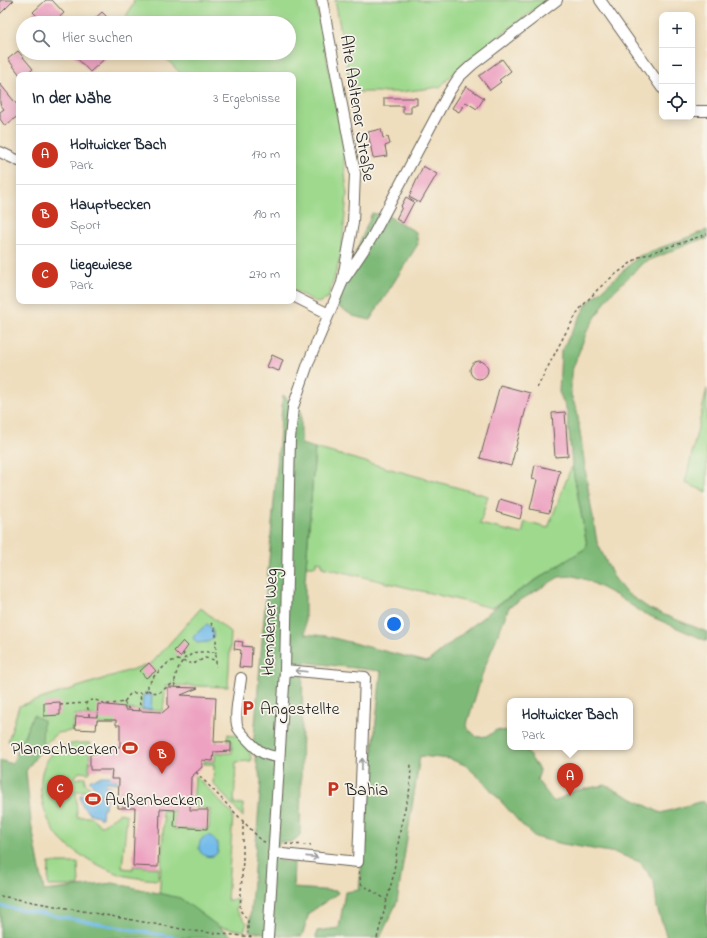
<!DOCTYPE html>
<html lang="de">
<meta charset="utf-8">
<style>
body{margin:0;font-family:"Indie Flower",sans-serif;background:#f6f6f7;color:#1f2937}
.controls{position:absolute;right:12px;top:12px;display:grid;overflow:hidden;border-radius:8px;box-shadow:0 2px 10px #0003}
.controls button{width:36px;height:36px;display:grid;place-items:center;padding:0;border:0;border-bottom:1px solid #e0e1e3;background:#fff;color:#1f2937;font:20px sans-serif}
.you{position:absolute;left:394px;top:624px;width:14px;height:14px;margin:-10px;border:3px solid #fff;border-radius:50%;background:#1a73e8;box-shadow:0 0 0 6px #1a73e833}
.badge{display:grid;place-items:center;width:26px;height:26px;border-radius:50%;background:#c8321e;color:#fff;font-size:13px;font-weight:700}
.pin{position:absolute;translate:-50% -33px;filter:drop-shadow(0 1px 2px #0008)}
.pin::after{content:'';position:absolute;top:21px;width:14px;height:12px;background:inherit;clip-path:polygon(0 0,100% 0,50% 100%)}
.popup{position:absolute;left:507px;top:698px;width:126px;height:52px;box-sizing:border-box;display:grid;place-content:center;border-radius:8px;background:#fff;filter:drop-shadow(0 1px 3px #0005);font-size:13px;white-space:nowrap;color:#747a83}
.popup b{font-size:15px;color:#1f2937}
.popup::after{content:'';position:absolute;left:50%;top:100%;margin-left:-8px;border:8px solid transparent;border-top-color:#fff}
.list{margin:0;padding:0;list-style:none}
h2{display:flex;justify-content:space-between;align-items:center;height:52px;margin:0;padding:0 16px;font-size:17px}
h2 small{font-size:13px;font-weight:400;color:#747a83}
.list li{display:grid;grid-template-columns:26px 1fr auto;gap:12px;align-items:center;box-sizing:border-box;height:60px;padding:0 16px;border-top:1px solid #e0e1e3}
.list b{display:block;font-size:15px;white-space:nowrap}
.list p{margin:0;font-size:13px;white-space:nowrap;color:#747a83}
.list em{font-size:13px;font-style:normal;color:#747a83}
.icon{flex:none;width:22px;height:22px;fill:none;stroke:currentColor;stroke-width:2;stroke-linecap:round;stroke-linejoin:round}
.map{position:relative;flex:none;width:707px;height:938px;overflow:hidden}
.search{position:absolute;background:#fff;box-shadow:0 2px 10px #0003;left:16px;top:16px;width:280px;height:44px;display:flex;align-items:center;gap:10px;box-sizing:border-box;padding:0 14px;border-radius:22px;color:#747a83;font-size:15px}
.panel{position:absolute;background:#fff;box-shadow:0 2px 10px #0003;left:16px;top:72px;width:280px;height:232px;border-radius:8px}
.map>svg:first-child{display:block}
.green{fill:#9ed98d;stroke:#5d7a54}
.forest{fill:#7eb978;stroke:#4d6a4a}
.water{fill:#72bbea;stroke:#476c83}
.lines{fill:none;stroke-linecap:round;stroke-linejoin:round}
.stream{stroke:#72bbea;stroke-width:3}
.building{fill:#eda2c1}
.minor-casing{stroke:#666055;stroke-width:12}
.path{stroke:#666055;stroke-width:1.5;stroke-dasharray:3 3;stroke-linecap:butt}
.minor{stroke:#fff;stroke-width:10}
.oneway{stroke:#999}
.labels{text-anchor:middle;stroke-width:3.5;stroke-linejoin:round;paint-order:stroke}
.street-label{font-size:18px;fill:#1c1c1c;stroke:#f7f3e8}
.poi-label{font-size:18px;fill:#1c1c1c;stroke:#f7f3e8;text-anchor:start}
</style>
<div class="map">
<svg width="707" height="938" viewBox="0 0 707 938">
<rect width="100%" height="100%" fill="#f7f3e8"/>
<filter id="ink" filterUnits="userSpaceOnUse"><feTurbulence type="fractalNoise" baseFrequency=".025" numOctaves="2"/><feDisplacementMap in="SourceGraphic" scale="8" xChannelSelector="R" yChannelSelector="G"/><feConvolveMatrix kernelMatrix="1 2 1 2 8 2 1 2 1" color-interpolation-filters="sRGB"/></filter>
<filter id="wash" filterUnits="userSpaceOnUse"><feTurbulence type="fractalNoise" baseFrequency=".012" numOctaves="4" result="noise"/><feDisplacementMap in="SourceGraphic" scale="16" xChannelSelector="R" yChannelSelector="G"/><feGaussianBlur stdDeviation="0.9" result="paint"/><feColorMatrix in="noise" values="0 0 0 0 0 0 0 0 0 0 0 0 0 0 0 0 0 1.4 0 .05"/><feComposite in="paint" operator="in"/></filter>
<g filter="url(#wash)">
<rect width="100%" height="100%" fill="#efdebe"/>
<path class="green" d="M133 0H315L319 18 342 138 347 195 341 256 328 298 318 303 293 290V75H182L161 53H289V23H133L126 16 134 3Z
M335 0H547L463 64 440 87 400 92H350L347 65Z
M707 389V492L685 483Z
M315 448 488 496 480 524 522 534 525 522 548 528 572 465 587 545 586 548 492 608 322 567V562L316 561V566H306Z
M201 608 231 633 228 687 166 685 163 711 121 709 119 725 98 724V716L75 715 72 731 57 733 35 753 8 741 19 706 152 663Z
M228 734C231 735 235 735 238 736 247 740 251 752 251 761L236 762 234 804H243V817L213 783 214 764H204V761H215L216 741 218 742 219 753H232V741L227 740Z
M90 743 89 770H91L89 773 79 772 75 777 76 779 85 777V783L90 788V791H76L77 817H91L101 826 120 813 127 815 122 868 133 869V866L159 868 158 880C146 879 133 878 122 875 107 871 71 851 61 840 41 818 28 766 60 748 69 743 80 743 90 743Z
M195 775 233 815 227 900H238L236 910 247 923 244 931 158 916 164 818 162 817V810L175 811 174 829H209L210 809 193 807Z
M49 863H78L79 886H48Z"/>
<path class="forest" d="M372 213 388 216 416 232 418 244 370 320 353 316 336 305 344 281Z
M707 230V239L696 241 643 263 609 296 587 331 571 373V395L577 411 588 488 597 542 613 576 625 592 650 609 707 632V641L643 613 617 596 587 580 574 576 559 577 509 607 484 669 466 727 477 737 488 736 496 730 506 731 510 735V747H523L525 749 540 771 537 780 554 802 574 791 605 785 661 813 699 802H705L707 804V938H667L657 908 654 881 640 862 616 853 563 844 535 837 521 824 482 780 465 765 450 759 420 756 397 902 380 938H316L317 931 339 928 345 892 359 890 381 671 303 662 300 835 292 842H280C277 848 276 855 279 861L294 862 293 888 337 891 338 893 309 913 302 936H286L249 931 261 781 253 748 283 395 301 411V444L315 448 305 581V634L326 636 427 662 502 602 586 548 587 545 572 465 567 411 559 392 561 351 587 304 639 256Z
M33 715 43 720 42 748 26 771 31 822 44 891 113 883 180 898 234 938H0V760L12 764Z"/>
<path class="water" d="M207 624C212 627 214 632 213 638L208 642 197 643 193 638 194 636Z
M146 692H148V695H152L151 710 142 709 143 695H146Z
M101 776H110L111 779H117V783L106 782 105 784 106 786H110L109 793H103V797H106L105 808H103L102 818H99V816C88 815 80 807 80 795L100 796V792L89 781 92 778 94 780Z
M210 835 217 842C225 863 193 860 200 842 202 837 206 836 210 835Z"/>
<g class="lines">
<path class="stream" d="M0 906 179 938"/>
</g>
<g id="blocks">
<path class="building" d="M0 0H14L0 14Z
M46 0H52L64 13 53 23H44L33 12Z
M102 12 113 23H90Z
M18 51 33 69 26 75H20L8 59Z
M72 53H111L90 72Z
M502 59 511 71 499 80 501 82 490 90 479 76Z
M0 84 19 107V115L5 126 0 119V112L4 109 0 104Z
M466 86 484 98 477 109 466 102 459 112 452 108Z
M384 98H417V105H411V113H403V106H384Z
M381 129 383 138 388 137 390 144 385 146 387 156 373 158 368 132Z
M423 166 437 174 420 203 409 197Z
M406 197 414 202 403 223 396 219 402 207 401 206Z
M272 355 283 360 279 371 267 367Z
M470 370a9 9 0 1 1 18 0a9 9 0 1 1-18 0Z
M500 385 530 393 511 466 480 458Z
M565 412 568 456 555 457 552 413Z
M535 465 560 471 549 513 530 509 537 480 532 479Z
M500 499 523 506 520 519 496 512Z
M183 641 188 646 180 657 174 651Z
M235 641 243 642 242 646 252 647 251 668 239 667 241 650 234 649Z
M149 663 156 671 146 678 140 671Z
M168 687 198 688 181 695 216 697 214 742H231V751L214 752 213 761 202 760V767L191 777 190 810H208L207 829 174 827 175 810 160 809 158 867 133 866 135 808H118L119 779H111L112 770H90V754H101V747H120V725H116V720H97L96 730 75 729 76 716 97 717 98 704 125 707V710L161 712 162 713 169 707 168 706Z
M60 702V715L44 716V703Z"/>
</g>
</g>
<g filter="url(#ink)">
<use href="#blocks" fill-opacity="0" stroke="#666055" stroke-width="1"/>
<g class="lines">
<defs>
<path id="minor" d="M600 0 662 88
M692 111H707
M0 152 19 161
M345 278 371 239 449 92 459 77 472 65 557 0
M293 296 329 314
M241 678C240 690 233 717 238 728 241 733 246 738 250 742 259 752 266 756 279 757
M273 853 358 862 365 677 285 670
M268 938 285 670 290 439 293 407 309 361 329 314 342 283 353 223 355 173 322 0"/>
</defs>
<use href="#minor" class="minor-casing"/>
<path class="path" d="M537 388 565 334 579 310 598 289 612 277 639 257 707 234
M211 623C219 633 215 641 216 653
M184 653 183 656 185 658
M175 687C174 676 178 666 185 658 189 657 190 655 193 653 196 652 213 651 216 653V667
M148 690 151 692 158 693 175 682
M124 702 130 711
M60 705 86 703
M139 711 141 693
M89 716V712L86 703C94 696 99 703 107 704 113 704 119 703 124 702L130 694 133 693H141L148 690V685L155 675 169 662 177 660 193 664 205 658 215 660
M196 772 262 841 265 842
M243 821V859L240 910 248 921V933
M285 844 311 845
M359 871 361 884 387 900
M0 896 193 931 253 937
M377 938 393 877 401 825 410 788 411 764"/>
<use href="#minor" class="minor"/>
</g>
<defs><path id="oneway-shaft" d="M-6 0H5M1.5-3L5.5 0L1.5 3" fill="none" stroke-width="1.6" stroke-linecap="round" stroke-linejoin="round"/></defs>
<g class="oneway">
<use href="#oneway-shaft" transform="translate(301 671) rotate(-174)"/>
<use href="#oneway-shaft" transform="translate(362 764) rotate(-88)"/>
<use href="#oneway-shaft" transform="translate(312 857) rotate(6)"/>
</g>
</g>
<defs>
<symbol id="parking-bare" viewBox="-9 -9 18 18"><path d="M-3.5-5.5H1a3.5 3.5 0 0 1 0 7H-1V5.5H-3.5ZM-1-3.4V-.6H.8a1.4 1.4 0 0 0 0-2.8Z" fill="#c8321e" stroke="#f7f3e8" stroke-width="2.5" paint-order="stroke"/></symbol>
<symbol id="stadium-bare" viewBox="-9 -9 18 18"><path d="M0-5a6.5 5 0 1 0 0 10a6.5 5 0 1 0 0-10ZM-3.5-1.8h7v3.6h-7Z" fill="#c8321e" stroke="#f7f3e8" stroke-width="2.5" paint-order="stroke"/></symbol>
</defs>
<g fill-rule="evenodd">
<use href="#parking-bare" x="237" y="697" width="22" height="22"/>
<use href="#stadium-bare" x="119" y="737" width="22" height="22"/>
<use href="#parking-bare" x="322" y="778" width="22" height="22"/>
<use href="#stadium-bare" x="82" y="788" width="22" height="22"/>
</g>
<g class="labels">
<g class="street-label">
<text transform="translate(358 108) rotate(81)" y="6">Alte Aaltener Straße</text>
<text transform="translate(269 622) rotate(-88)" y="6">Hemdener Weg</text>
</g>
<g class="poi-label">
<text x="260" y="714">Angestellte</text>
<text x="118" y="754" text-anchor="end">Planschbecken</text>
<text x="345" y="795">Bahia</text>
<text x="105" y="805">Außenbecken</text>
</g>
</g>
</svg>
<div class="controls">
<button>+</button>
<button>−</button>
<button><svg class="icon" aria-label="locate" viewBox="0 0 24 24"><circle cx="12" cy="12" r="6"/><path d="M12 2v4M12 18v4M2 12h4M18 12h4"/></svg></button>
</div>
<div class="you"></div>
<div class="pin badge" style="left:570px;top:796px">A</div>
<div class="popup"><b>Holtwicker Bach</b>Park</div>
<div class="pin badge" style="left:162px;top:774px">B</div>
<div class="pin badge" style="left:60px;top:808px">C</div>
<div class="search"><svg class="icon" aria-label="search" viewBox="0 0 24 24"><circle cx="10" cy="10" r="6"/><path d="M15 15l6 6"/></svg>Hier suchen</div>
<section class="panel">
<h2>In der Nähe<small>3 Ergebnisse</small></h2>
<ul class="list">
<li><span class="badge">A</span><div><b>Holtwicker Bach</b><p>Park</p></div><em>170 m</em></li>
<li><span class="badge">B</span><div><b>Hauptbecken</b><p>Sport</p></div><em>190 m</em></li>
<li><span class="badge">C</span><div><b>Liegewiese</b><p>Park</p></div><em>270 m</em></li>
</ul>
</section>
</div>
